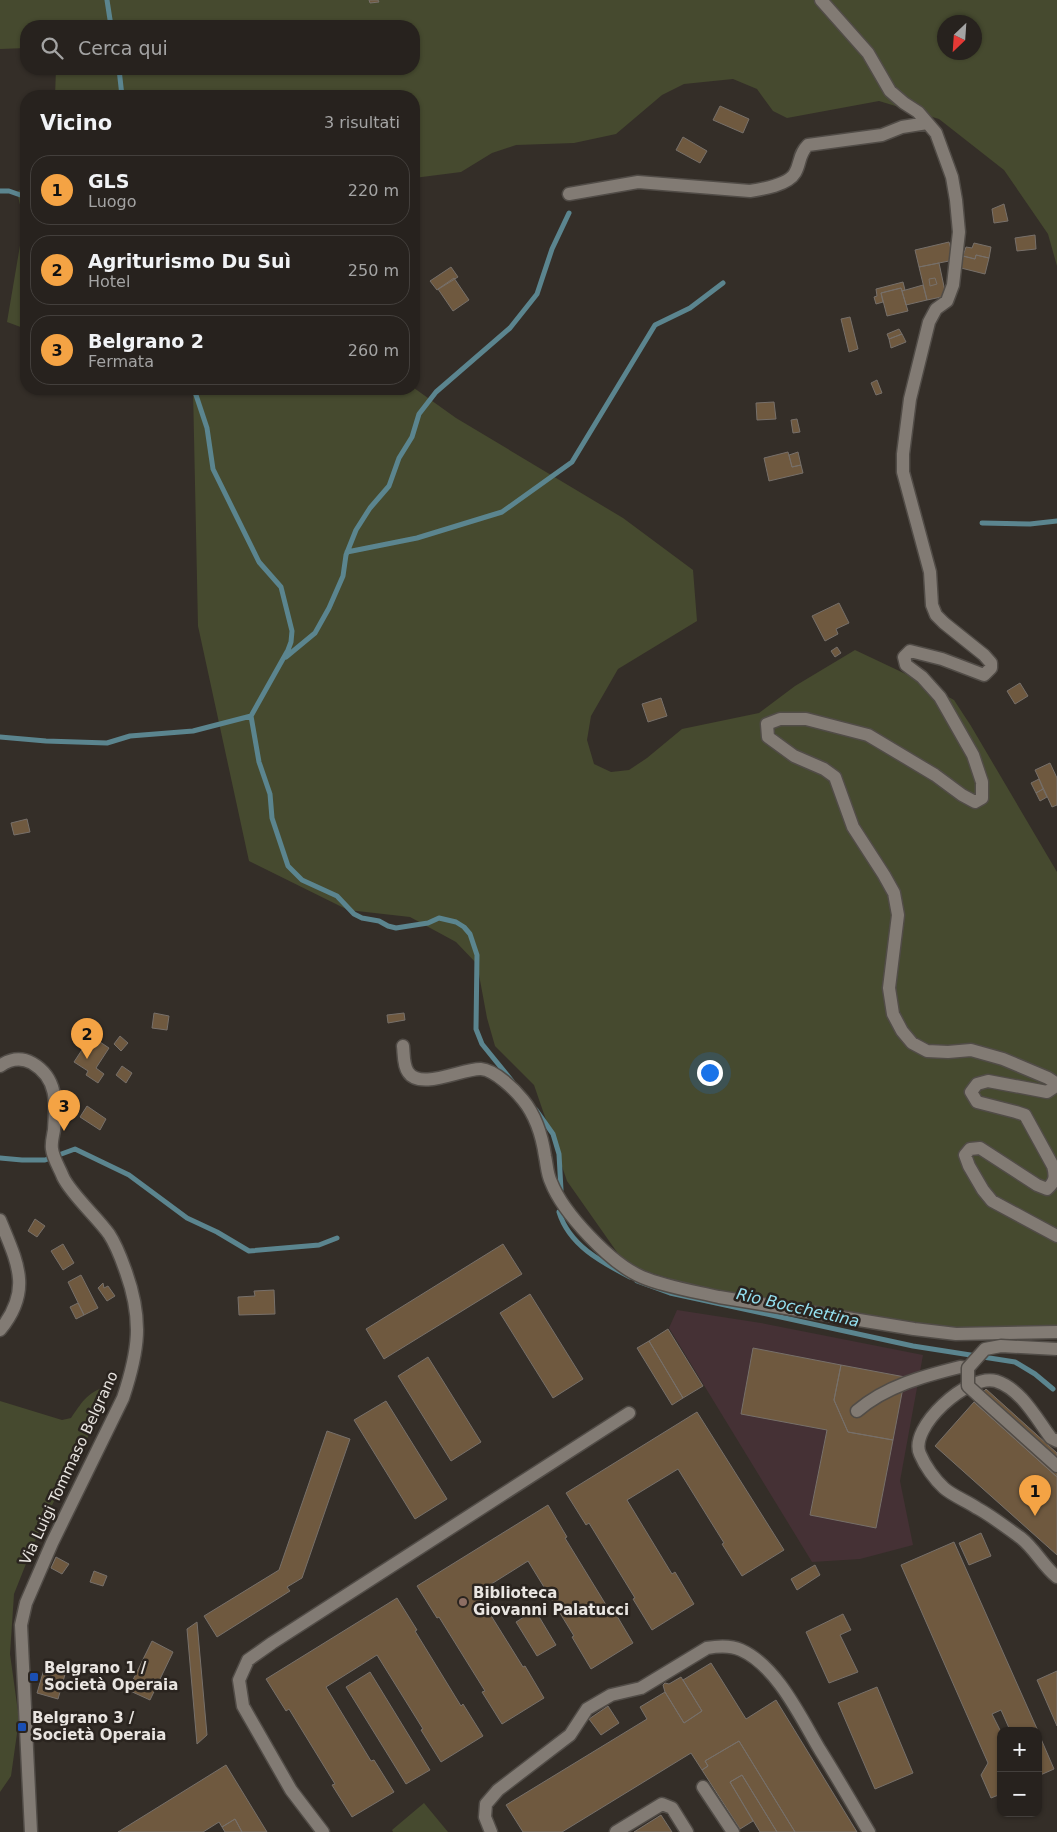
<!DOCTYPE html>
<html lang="it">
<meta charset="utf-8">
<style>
body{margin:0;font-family:"DejaVu Sans",sans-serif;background:#2f2a27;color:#f1f3f6}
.controls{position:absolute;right:15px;bottom:15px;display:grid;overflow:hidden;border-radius:10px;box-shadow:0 1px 4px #0004}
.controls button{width:45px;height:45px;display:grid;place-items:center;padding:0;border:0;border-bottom:1px solid #433f3c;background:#27221e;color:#f1f3f6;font:25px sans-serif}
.compass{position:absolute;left:937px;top:15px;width:45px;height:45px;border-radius:50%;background:#27221e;box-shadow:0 1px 4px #0004;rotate:205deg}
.you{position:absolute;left:709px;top:1072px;width:18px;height:18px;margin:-12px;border:4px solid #fff;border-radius:50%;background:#1a73e8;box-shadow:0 0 0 8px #1a73e833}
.badge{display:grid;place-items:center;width:32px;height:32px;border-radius:50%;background:#f4a344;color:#111;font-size:16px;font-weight:700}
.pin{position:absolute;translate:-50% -41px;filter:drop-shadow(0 1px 2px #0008)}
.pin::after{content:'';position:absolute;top:26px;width:18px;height:15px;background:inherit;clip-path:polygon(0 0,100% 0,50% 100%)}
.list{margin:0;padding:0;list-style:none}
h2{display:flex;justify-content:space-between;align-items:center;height:65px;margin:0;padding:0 20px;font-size:21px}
h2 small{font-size:16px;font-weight:400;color:#a4a4a4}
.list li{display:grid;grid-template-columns:32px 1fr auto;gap:15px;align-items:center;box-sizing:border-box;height:70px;margin:0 10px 10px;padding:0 10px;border:1px solid #433f3c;border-radius:20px}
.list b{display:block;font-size:19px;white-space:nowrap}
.list p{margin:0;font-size:16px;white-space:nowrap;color:#a4a4a4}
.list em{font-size:16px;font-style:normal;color:#a4a4a4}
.icon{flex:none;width:28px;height:28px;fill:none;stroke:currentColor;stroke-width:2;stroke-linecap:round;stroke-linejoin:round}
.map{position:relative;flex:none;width:1057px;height:1832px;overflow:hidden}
.search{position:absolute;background:#27221e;box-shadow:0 1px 4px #0004;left:20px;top:20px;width:400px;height:55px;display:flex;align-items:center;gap:12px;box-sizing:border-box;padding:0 18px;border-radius:20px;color:#a4a4a4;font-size:19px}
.panel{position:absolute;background:#27221e;box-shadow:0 1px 4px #0004;left:20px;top:90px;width:400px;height:305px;border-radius:20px}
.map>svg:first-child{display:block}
.industrial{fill:#453135}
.green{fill:#464a2f;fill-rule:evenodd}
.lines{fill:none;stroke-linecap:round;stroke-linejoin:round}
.stream{stroke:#5b858f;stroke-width:5}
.building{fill:#6f593f;stroke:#77706a}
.minor-casing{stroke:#514c47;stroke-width:15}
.minor{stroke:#827b74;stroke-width:12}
.minor-bridge-casing{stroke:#514c47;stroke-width:15;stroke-linecap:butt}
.minor-bridge{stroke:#827b74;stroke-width:12}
.education-dot{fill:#8d6e63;stroke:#2a241f;stroke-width:2}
.transit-dot{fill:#1a4fb4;stroke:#2a241f;stroke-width:2}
.labels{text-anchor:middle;stroke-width:5;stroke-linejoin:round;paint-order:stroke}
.street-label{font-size:15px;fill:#e9e5e1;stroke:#2a241f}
.poi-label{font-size:15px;font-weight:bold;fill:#e9e5e1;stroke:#2a241f;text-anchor:start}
.water-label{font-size:16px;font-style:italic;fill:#94e0f0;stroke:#2a241f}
</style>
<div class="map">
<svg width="1057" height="1832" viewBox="0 0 1057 1832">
<rect width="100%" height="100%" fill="#342e28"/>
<path class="industrial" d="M677 1310 761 1323 923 1355 900 1481 913 1545 860 1559 812 1562 669 1328Z"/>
<path class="green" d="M0 0H1057V266L1048 234 1004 170 939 119 879 101 787 118 773 111 757 89 733 79 684 84 662 95 616 134 574 143 516 145 492 153 461 172 414 178V96H55L56 69H414V26H26V48L0 49ZM944 22H974V52H944Z
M26 186V329L7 322 24 222 17 192Z
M414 388 456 418 623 518 693 570 697 621 618 669 591 716 587 740 594 764 611 772 629 770 647 758 682 729 759 713 795 686 855 650 910 676 954 700 971 726 1057 872V1329L950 1328 707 1290 626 1265 567 1181 534 1085 495 1046 487 1018 477 964 456 942 410 917 348 910 249 861 198 626 193 389Z
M104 1388 105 1395 90 1433 41 1526 14 1594 10 1654 19 1719 11 1776 0 1792V1401L62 1420 71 1418C80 1405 88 1391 104 1388Z
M424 1803 448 1832H393L392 1830Z"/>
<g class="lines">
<path class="stream" d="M107 0 111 26
M119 69 122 96
M0 191H9L26 197
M194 389 207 428 213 469 259 562 281 587 292 631 291 642 288 650 251 716 259 762 270 794 272 818 288 866 302 880 337 896 354 914 362 918 379 921 388 926 396 928 428 923 439 918 456 922 464 927 470 934 477 955 476 1029 482 1044 512 1081
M982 523 1030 524 1057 521
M347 552 417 538 502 512 572 462 655 325 690 308 723 283
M286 657 315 633 329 608 343 576 346 555 356 530 370 508 389 486 399 458 412 437 419 414 436 392 510 328 537 294 552 249 569 213
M0 737 46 741 107 743 130 736 193 731 251 716
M536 1110 553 1134 559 1154 561 1190
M0 1158 22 1160H45L75 1149 129 1175 187 1218 217 1232 249 1251 319 1245 337 1238
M559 1212C569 1245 601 1262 630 1277
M637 1281 670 1293 913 1346 1015 1362 1035 1374 1053 1389"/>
</g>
<path class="building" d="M369 0H378L379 2 370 3Z
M720 106 749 119 743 133 713 120Z
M683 137 707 151 700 163 676 150Z
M1004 204 1008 221 994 223 992 209Z
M1035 235 1036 249 1017 251 1015 238Z
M949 242 954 260 919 267 915 250Z
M974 243 991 247 989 258 976 255 975 259 963 256 966 247 972 248Z
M976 255 989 258 985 274 961 268 963 256 975 259Z
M939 263 946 296 927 300 919 267Z
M451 267 458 277 437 290 430 281Z
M454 278 469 300 453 311 438 289Z
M935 278 937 284 930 286 929 279Z
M903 282 905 290 902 291 901 288 881 293 883 302 876 304 874 297 877 296 876 289Z
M923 285 927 300 906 305 902 291Z
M901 288 908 311 887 316 881 293Z
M850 317 858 349 849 352 841 319Z
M899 329 902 334 889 339 887 334Z
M902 334 906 342 891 348 889 339Z
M877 380 882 393 876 395 871 383Z
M774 402 776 419 757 420 756 403Z
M797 419 800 432 793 433 791 420Z
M788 452 792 467 801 465 803 473 769 481 764 458Z
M798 452 801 465 792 467 789 455Z
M839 603 849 623 836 629 838 634 825 641 812 616Z
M837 647 841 653 835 657 831 651Z
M1020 683 1028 696 1015 704 1007 691Z
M661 698 667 716 648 722 642 704Z
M1050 763 1057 778V805L1052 807 1035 770Z
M1039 779 1043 789 1036 793 1031 783Z
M1043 789 1047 797 1040 801 1036 793Z
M27 819 30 832 14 835 11 823Z
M154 1013 169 1016 167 1030 152 1028Z
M404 1013 405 1020 388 1023 387 1015Z
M91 1036 109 1048 96 1068 104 1074 98 1083 86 1075 88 1071 74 1062Z
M120 1036 128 1043 121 1051 114 1044Z
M122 1066 132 1073 126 1083 116 1075Z
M87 1106 106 1119 100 1130 80 1117Z
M35 1219 45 1226 37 1237 28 1231Z
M63 1244 74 1263 63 1270 51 1251Z
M503 1244 522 1274 384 1359 366 1329Z
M81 1275 98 1308 84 1315 68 1282Z
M103 1283 104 1288 108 1286 115 1296 107 1301 98 1288Z
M274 1290 275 1314 239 1315 238 1297 255 1296 254 1291Z
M530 1294 583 1379 553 1398 500 1313Z
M78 1303 84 1315 76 1319 70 1307Z
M668 1329 703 1386 683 1398 649 1341Z
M649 1341 683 1398 672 1405 637 1348Z
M753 1348 841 1365 834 1400 848 1432 893 1440 876 1528 810 1515 827 1430 741 1414Z
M428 1357 481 1442 451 1461 398 1376Z
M841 1365 905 1377 893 1440 848 1432 834 1400Z
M986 1389 1057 1453V1477L974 1402Z
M386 1401 447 1499 415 1519 354 1420Z
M974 1402 1057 1477V1555L935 1446Z
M697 1412 784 1550 742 1576 722 1544 724 1543 678 1469 627 1500 672 1574 675 1572 694 1604 652 1630 633 1599 635 1598 589 1523 586 1525 566 1493Z
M327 1431 350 1439 302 1578 287 1587 290 1591 217 1637 204 1616 279 1570Z
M548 1505 567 1537 565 1538 611 1613 614 1611 633 1643 591 1669 572 1637 574 1636 528 1561 477 1593 523 1667 525 1666 544 1698 502 1724 482 1692 485 1691 439 1617 437 1618 417 1586Z
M981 1533 991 1556 969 1565 959 1543Z
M954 1542 1038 1731H1002L1009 1728 1001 1710 992 1714 1001 1732V1794L991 1798 981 1775 988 1763 901 1565Z
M56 1557 69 1564 62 1574 51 1568Z
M815 1565 820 1575 797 1590 791 1579Z
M94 1571 107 1576 103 1586 90 1582Z
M397 1598 417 1630 415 1631 461 1706 463 1704 483 1736 441 1762 421 1730 423 1729 377 1655 326 1687 371 1761 374 1760 394 1792 352 1817 332 1785 335 1784 289 1709 286 1711 266 1679Z
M535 1610 556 1645 537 1656 516 1622Z
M843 1614 851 1630 840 1635 858 1672 829 1683 806 1632Z
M197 1622 207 1735 197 1744 187 1629Z
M152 1641 173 1652 150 1700 128 1690Z
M711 1663 746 1719 776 1700 857 1832H795L739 1741 705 1761 708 1766 702 1770 691 1753 562 1832H523L506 1805 647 1719 640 1707 665 1692 684 1723 702 1711 683 1680Z
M45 1666 66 1671 58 1699 37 1693Z
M1057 1671V1726L1037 1680Z
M370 1672 430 1770 406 1784 346 1687Z
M681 1677 702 1711 684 1723 665 1692 663 1685 665 1683 669 1684Z
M877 1687 913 1773 875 1789 838 1703Z
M608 1706 619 1723 601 1735 589 1719Z
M1038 1732 1054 1769 1038 1776Z
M739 1741 795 1832H777L742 1775 730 1782 753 1821 740 1829 702 1770 708 1766 705 1761Z
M226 1765 267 1832H242L235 1819 222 1827 219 1822 203 1832H118Z
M742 1775 777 1832H760L730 1782Z
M661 1815 672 1832H634Z
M235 1819 242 1832H225L222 1827Z"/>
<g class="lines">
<defs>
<path id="minor" d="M821 0 868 53 890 91 904 103 918 112 936 133 952 177 956 200 959 232 953 285 947 301 936 309 929 322 910 399 903 454V472L930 572 932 605 936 615 944 623 984 655 991 663V668L984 675 942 659 910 651 904 657 906 665 922 677 940 697 973 755 982 782V798L975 802 962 795 935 775 868 735 806 719H780L767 724 768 737 794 756 824 769 835 777 853 827 884 875 894 893 898 915 889 988 893 1014 902 1031 912 1043 927 1051 948 1052 971 1050 1003 1059 1048 1078 1054 1082 1053 1088 1047 1092 988 1081 977 1084 971 1092 977 1102 1016 1112 1025 1115 1053 1166C1056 1177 1055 1182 1047 1189L1037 1185 980 1148 970 1149 965 1155 969 1166 983 1190 992 1201 1057 1236
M569 194 638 182 750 191C763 189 788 185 795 173 801 163 798 155 808 145L882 135 902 127 927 123
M403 1046C404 1054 403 1065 408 1072 420 1091 463 1068 481 1069 495 1070 515 1090 523 1100 536 1116 542 1136 545 1156 547 1165 547 1174 551 1182 563 1213 611 1264 642 1277 666 1287 693 1291 719 1297L914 1329 956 1334 1057 1332
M0 1066C10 1059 21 1057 32 1063 58 1078 56 1103 54 1130 53 1136 51 1143 52 1149 53 1158 60 1169 63 1177 71 1194 97 1217 109 1234 117 1246 121 1258 126 1272 143 1320 139 1350 123 1398L52 1543 26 1603 21 1625 31 1832
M0 1220C17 1262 33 1290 0 1330
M979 1396 1057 1466
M857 1411C886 1386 924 1376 960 1367L968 1368
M1057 1441 1051 1438C1036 1418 1021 1389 996 1381 968 1373 908 1428 920 1454 925 1466 935 1480 944 1488 953 1496 967 1501 977 1508 992 1516 1007 1528 1021 1538 1035 1549 1043 1566 1057 1577
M703 1787 733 1832
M323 1832 291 1790 243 1706 239 1680 248 1660 272 1643 629 1413
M491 1832 485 1817 486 1804 498 1790 570 1735 587 1709 611 1695 641 1688 707 1648C718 1646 730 1645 741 1650 777 1666 801 1718 820 1750 837 1777 853 1805 869 1832
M616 1832 662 1804 672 1808 687 1832"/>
</defs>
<use href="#minor" class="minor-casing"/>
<use href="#minor" class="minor"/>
<defs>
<path id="minor-bridge" d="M979 1396 968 1386V1368L985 1349 1001 1346 1057 1349"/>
</defs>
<use href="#minor-bridge" class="minor-bridge-casing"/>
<use href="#minor-bridge" class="minor-bridge"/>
</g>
<circle class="education-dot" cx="463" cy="1602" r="5"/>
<g class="transit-dot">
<rect x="29" y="1672" width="10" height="10" rx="2.5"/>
<rect x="17" y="1722" width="10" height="10" rx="2.5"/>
</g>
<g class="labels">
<g class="street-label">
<text transform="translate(69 1468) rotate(-65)" y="5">Via Luigi Tommaso Belgrano</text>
</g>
<g class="poi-label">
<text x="473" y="1598">Biblioteca<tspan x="473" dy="17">Giovanni Palatucci</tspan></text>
<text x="44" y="1673">Belgrano 1 /<tspan x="44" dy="17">Società Operaia</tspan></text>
<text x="32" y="1723">Belgrano 3 /<tspan x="32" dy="17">Società Operaia</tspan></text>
</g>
<g class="water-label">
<text transform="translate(798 1307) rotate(13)" y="6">Rio Bocchettina</text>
</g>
</g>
</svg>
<div class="controls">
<button>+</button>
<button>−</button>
</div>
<svg class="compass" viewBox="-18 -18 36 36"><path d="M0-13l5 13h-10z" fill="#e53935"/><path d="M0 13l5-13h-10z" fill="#a4a4a4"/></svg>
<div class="you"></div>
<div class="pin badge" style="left:1035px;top:1516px">1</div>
<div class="pin badge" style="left:87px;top:1059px">2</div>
<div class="pin badge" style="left:64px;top:1131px">3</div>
<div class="search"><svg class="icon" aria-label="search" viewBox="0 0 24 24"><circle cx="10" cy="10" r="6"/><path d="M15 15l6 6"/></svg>Cerca qui</div>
<section class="panel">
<h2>Vicino<small>3 risultati</small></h2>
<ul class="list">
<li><span class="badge">1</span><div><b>GLS</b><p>Luogo</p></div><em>220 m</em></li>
<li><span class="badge">2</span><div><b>Agriturismo Du Suì</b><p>Hotel</p></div><em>250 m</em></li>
<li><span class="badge">3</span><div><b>Belgrano 2</b><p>Fermata</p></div><em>260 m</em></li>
</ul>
</section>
</div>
